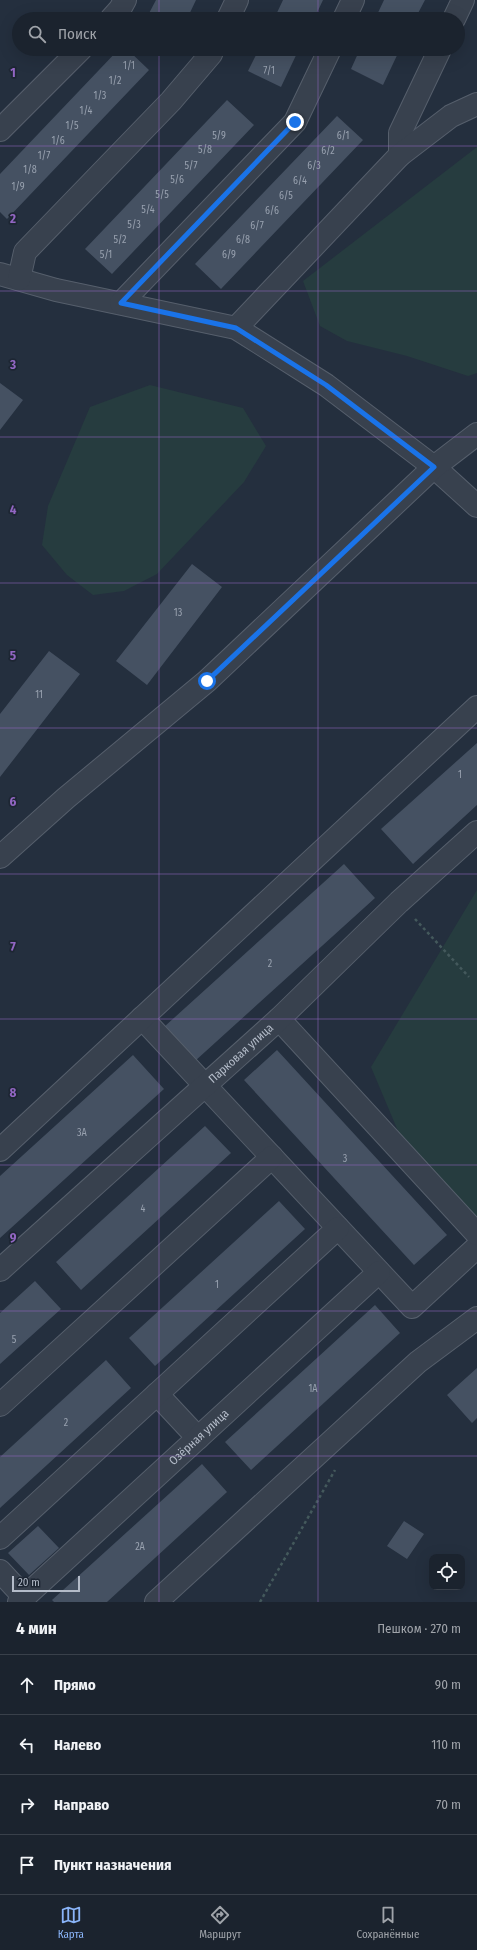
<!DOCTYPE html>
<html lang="ru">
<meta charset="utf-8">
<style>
body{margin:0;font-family:"Fira Sans Condensed",sans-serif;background:#282f3a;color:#f1f3f6}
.controls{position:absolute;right:12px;bottom:12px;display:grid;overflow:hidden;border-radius:8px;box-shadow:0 4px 16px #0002}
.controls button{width:36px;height:36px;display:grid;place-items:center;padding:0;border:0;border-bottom:1px solid #39404a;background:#1b232e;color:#f1f3f6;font:20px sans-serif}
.scale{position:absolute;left:12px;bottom:10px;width:68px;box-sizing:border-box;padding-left:4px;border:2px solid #b4bcc9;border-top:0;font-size:11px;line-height:14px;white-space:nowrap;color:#b4bcc9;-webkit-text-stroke:3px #1d2633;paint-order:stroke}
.stop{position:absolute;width:12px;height:12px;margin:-9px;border:3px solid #1a73e8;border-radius:50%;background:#fff}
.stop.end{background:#1a73e8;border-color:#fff;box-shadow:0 1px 4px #0008}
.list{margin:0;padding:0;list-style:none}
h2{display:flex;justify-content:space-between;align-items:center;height:52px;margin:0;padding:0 16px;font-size:17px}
h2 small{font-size:13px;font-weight:400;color:#a0a4aa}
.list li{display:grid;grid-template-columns:26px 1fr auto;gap:12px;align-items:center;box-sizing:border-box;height:60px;padding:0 16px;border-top:1px solid #39404a}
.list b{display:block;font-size:15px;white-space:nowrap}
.list em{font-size:13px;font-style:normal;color:#a0a4aa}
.icon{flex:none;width:22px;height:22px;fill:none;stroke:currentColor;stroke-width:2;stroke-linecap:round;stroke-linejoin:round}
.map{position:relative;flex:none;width:477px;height:1602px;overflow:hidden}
.search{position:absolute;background:#1b232e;box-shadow:0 4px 16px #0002;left:12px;right:12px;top:12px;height:44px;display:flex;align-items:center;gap:10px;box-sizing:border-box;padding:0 14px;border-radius:22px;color:#a0a4aa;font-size:15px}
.sheet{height:292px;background:#1b232e}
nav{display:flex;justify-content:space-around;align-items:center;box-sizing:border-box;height:56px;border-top:1px solid #39404a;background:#1b232e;font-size:11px;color:#a0a4aa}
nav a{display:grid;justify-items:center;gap:2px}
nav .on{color:#8ab4f8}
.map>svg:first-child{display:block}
.green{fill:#263c3f}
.building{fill:#455162}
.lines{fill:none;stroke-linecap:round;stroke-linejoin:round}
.minor-casing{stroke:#565f6c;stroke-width:24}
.path{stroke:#44595c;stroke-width:2.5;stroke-dasharray:3 3;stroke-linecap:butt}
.minor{stroke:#38414e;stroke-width:22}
.route{stroke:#1a73e8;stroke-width:5}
.grid{fill:none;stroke:#9266c3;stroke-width:1;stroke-opacity:0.55}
.labels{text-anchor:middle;stroke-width:3.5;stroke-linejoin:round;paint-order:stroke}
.number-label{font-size:10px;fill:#98a1af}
.street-label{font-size:12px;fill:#b4bcc9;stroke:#1d2633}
.grid-label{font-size:13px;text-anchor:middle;font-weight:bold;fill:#9266c3;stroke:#1d2633;stroke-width:3.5;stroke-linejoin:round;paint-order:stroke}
</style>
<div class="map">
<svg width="477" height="1602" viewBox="0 0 477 1602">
<rect width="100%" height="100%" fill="#242f3e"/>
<path class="green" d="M477 147V373L468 376 407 356 347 341 320 326 303 281Z
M150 385 243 408 266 446 244 482 157 574 124 591 93 595 67 575 42 545 48 506 90 407Z
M477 890V1237L425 1195 371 1067Z"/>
<path class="building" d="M156 0H196L187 19H146Z
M283 0H323L314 19H274Z
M384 0H425L415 19H375Z
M119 49H127L149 70 7 219 0 212V174Z
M259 49H299L281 87 248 71Z
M360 49H400L383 85 351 69Z
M227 100 254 125 112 274 85 249Z
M337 116 363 140 221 289 195 264Z
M0 383 23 400 0 430Z
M192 564 222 587 147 685 116 661Z
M49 651 80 674 0 777V714Z
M477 743V805L413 864 381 829Z
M344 864 375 898 195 1061 164 1027Z
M277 1050 447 1235 414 1265 244 1080Z
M133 1055 164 1089 0 1238V1176Z
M205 1126 231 1153 81 1290 56 1262Z
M279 1201 305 1229 155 1366 129 1338Z
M35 1281 61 1309 0 1364V1313Z
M375 1305 400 1333 251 1470 225 1442Z
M106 1360 131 1388 0 1508V1457Z
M477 1368V1418L472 1423 447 1395Z
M202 1464 227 1492 107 1602H54L52 1600Z
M404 1521 424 1534 407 1559 387 1546Z
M38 1526 59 1548 29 1575 8 1553Z"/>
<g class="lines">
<defs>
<g id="minor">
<path d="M111 19 120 9 125 0"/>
<path d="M228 19 237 0"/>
<path d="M344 19 353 0"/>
<path d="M454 19 463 0"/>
<path d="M0 130 81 49"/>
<path d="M400 155V133L440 49"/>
<path d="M0 274 56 290 236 328 326 385 434 467 477 506"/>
<path d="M19 279 25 252 171 101 211 54 213 49"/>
<path d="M121 303 295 122 330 49"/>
<path d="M236 328 400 155 451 116 477 104"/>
<path d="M0 857 66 798 207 681 434 467 477 434"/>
<path d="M142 1018 412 1307 477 1247"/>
<path d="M279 1019 477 1234"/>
<path d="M0 1150 477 707"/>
<path id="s1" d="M0 1270 279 1019 399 902 477 832"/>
<path d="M157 1394 198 1438"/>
<path d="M0 1405 272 1157"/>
<path d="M0 1538 338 1228"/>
<path d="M0 1571 24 1597"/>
<path id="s2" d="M19 1602 379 1272"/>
<path d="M156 1602 418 1362 477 1318"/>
</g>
</defs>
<use href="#minor" class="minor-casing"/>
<path class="path" d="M415 919 469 977
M260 1602 335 1470"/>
<use href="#minor" class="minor"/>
</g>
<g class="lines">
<path class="route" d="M207 681 434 467 326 385 236 328 121 303 295 122"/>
</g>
<path class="grid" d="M159 0V19M318 0V19M159 49V1602M318 49V1602M0 146H477M0 291H477M0 437H477M0 583H477M0 728H477M0 874H477M0 1019H477M0 1165H477M0 1311H477M0 1456H477"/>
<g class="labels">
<g class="number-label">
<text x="129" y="69">1/1</text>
<text x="269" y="74">7/1</text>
<text x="115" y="84">1/2</text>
<text x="100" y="99">1/3</text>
<text x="86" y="114">1/4</text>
<text x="72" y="129">1/5</text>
<text x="219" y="139">5/9</text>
<text x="343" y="139">6/1</text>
<text x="58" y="144">1/6</text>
<text x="205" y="153">5/8</text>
<text x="328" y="154">6/2</text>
<text x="44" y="159">1/7</text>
<text x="191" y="169">5/7</text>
<text x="314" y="169">6/3</text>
<text x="30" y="173">1/8</text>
<text x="177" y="183">5/6</text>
<text x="300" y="184">6/4</text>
<text x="18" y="190">1/9</text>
<text x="162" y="198">5/5</text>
<text x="286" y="199">6/5</text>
<text x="148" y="213">5/4</text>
<text x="272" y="214">6/6</text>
<text x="134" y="228">5/3</text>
<text x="257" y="229">6/7</text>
<text x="120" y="243">5/2</text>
<text x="243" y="243">6/8</text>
<text x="106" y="258">5/1</text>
<text x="229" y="258">6/9</text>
<text x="178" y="616">13</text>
<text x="39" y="698">11</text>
<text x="460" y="778">1</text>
<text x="270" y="967">2</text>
<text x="82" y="1136">3А</text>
<text x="345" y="1162">3</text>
<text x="143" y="1212">4</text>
<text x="217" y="1288">1</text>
<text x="14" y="1343">5</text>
<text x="313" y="1392">1А</text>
<text x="66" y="1426">2</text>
<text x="140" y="1550">2А</text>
</g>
<g class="street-label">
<text dy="4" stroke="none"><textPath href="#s1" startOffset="324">Парковая улица</textPath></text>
<text dy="4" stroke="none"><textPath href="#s2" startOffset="244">Озёрная улица</textPath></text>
</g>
</g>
<g class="grid-label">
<text x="13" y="77">1</text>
<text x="13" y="223">2</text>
<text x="13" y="369">3</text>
<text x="13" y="514">4</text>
<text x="13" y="660">5</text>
<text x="13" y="806">6</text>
<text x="13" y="951">7</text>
<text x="13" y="1097">8</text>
<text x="13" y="1242">9</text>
</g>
</svg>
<div class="controls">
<button><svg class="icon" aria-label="locate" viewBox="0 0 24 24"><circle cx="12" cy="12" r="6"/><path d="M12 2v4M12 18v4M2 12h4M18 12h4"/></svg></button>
</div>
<div class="scale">20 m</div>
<div class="stop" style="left:207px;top:681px"></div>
<div class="stop end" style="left:295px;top:122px"></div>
<div class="search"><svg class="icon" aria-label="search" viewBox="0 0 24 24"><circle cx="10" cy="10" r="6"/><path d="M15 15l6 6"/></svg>Поиск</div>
</div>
<section class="sheet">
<h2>4 мин<small>Пешком · 270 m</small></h2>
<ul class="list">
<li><svg class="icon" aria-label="ahead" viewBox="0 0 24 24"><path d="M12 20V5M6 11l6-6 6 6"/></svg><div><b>Прямо</b></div><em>90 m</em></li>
<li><svg class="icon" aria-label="left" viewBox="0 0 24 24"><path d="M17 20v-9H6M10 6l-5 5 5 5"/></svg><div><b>Налево</b></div><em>110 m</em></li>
<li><svg class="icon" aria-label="right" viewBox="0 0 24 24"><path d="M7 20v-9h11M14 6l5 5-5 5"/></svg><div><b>Направо</b></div><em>70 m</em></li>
<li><svg class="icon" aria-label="arrive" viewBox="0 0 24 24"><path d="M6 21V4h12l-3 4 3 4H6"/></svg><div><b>Пункт назначения</b></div></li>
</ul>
</section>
<nav>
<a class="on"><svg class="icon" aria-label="map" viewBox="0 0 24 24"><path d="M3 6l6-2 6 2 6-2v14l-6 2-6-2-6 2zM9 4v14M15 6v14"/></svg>Карта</a>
<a><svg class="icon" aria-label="directions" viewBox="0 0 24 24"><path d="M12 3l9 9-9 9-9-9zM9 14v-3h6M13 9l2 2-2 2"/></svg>Маршрут</a>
<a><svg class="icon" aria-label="saved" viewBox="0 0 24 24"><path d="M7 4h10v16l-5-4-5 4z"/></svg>Сохранённые</a>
</nav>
